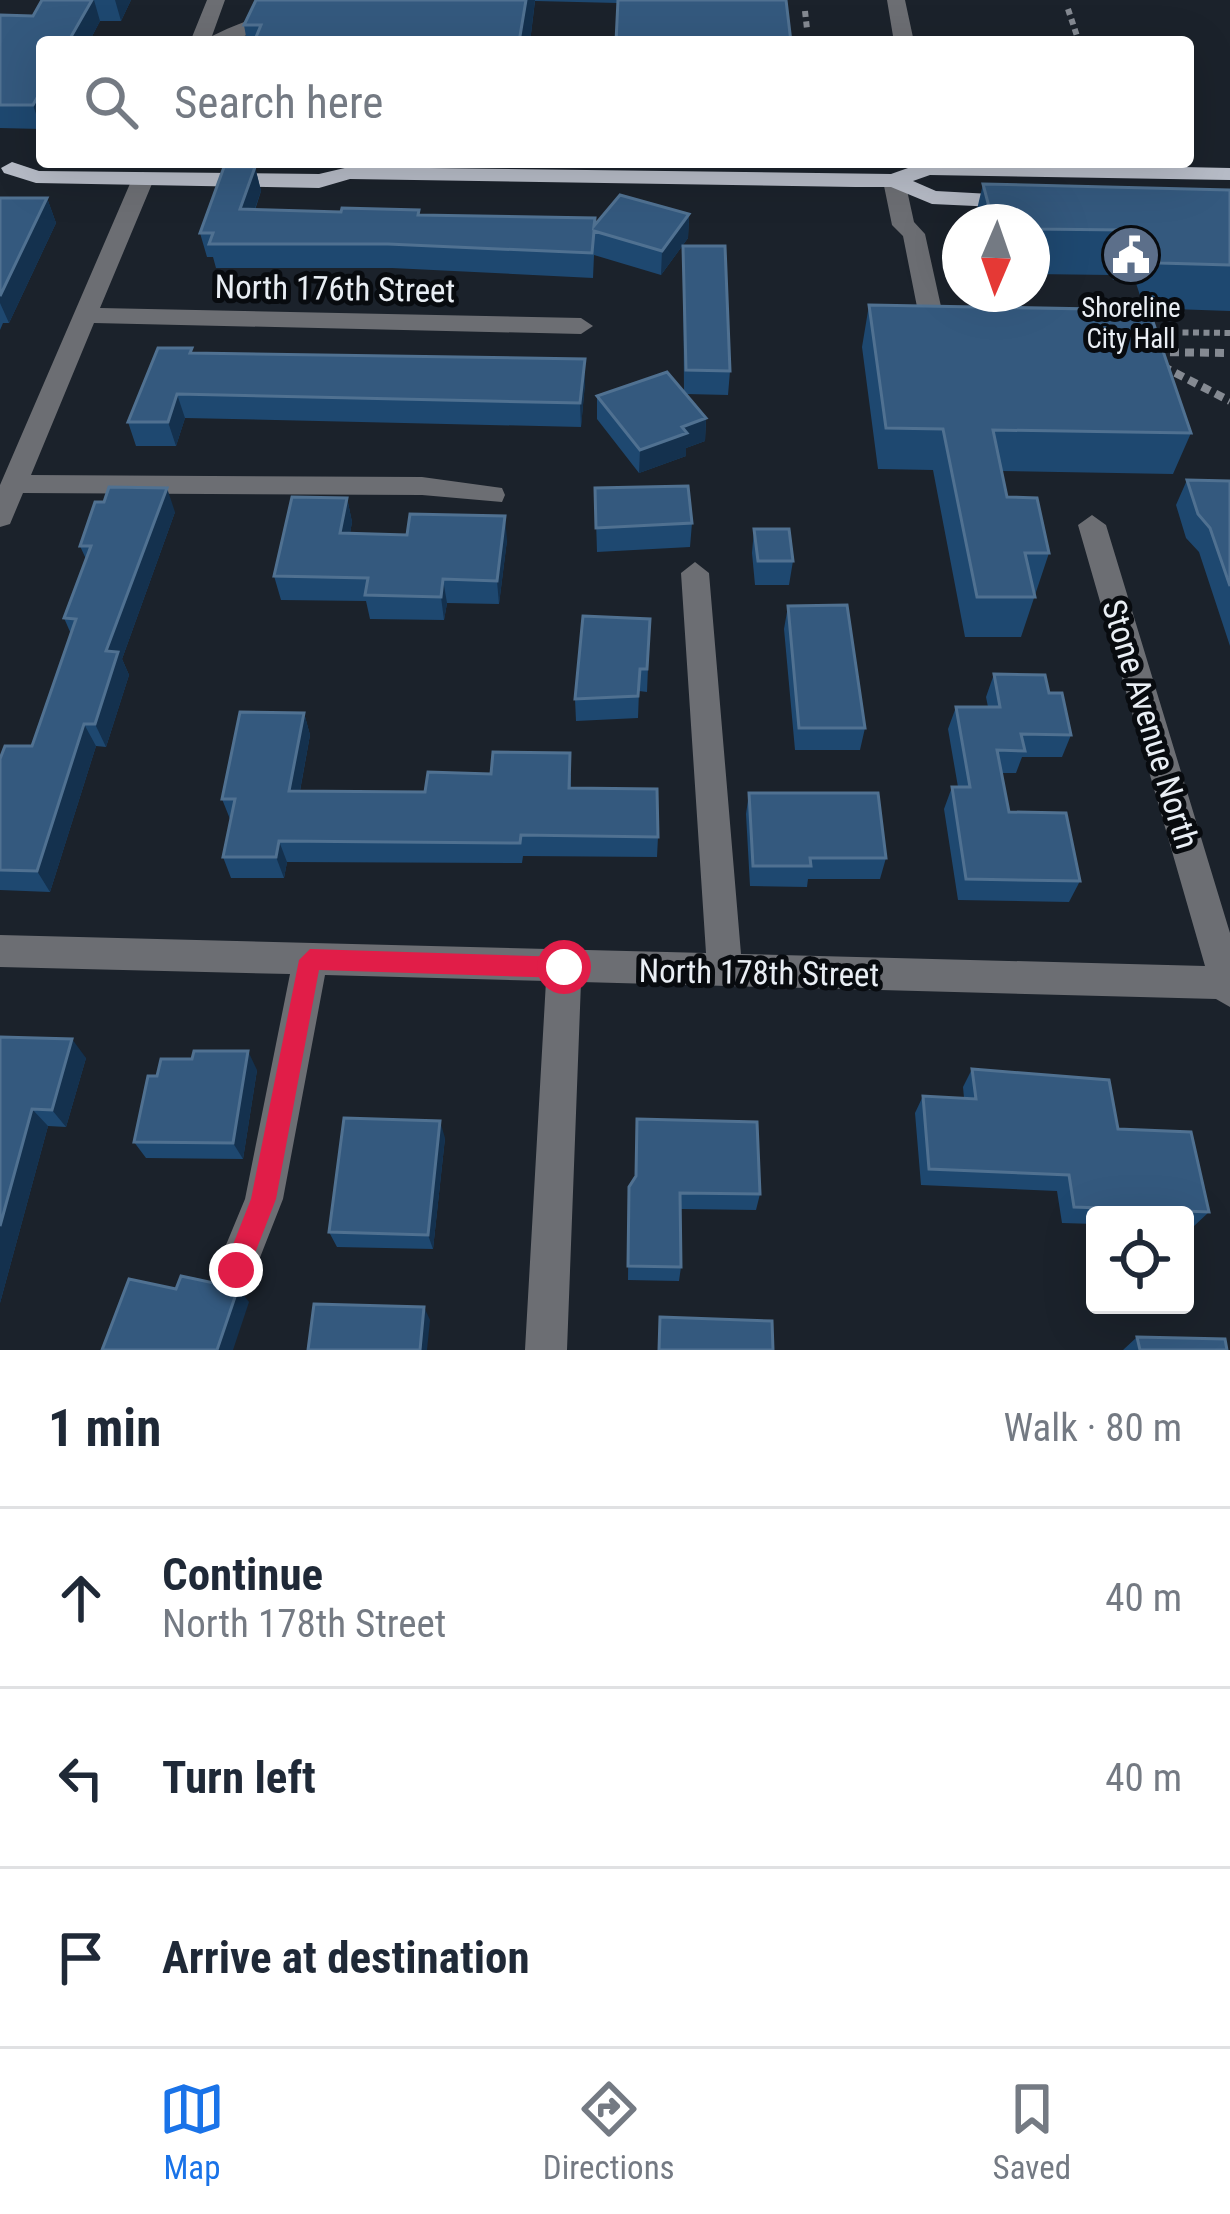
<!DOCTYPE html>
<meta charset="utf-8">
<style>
body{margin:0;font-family:"Roboto Condensed",sans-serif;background:#f2f2f3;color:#1f2937}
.controls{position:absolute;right:36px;bottom:36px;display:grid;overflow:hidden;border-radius:12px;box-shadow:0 12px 48px #0002}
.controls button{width:108px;height:108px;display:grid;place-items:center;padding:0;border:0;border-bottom:3px solid #e0e1e3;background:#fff;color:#1f2937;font:60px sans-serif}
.compass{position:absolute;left:942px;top:204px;width:108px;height:108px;border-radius:50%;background:#fff;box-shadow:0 12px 48px #0002;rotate:182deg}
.stop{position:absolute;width:36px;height:36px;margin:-27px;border:9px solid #e11d48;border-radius:50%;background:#fff}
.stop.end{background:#e11d48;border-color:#fff;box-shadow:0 3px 12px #0008}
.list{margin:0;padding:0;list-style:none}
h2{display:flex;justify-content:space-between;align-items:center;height:156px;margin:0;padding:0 48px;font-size:51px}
h2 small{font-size:39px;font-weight:400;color:#747a83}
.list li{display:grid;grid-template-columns:78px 1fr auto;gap:36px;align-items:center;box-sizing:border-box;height:180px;padding:0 48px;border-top:3px solid #e0e1e3}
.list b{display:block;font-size:45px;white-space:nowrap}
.list p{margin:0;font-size:39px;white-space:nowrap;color:#747a83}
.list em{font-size:39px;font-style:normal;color:#747a83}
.icon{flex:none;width:66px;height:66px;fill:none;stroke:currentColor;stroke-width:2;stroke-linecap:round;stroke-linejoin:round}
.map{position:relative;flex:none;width:1230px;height:1350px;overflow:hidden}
.search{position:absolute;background:#fff;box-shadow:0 12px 48px #0002;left:36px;right:36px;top:36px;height:132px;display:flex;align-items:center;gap:30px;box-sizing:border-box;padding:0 42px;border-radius:12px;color:#747a83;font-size:45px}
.sheet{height:696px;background:#fff}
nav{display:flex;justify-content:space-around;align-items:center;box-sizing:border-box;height:168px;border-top:3px solid #e0e1e3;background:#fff;font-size:33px;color:#747a83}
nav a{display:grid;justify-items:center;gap:6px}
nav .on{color:#1a73e8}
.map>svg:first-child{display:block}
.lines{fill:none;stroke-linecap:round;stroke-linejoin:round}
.path-far1{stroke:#858a92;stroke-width:6;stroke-dasharray:6 4.5;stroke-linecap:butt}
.path{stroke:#858a92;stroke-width:8;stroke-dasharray:9 6;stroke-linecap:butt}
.minor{fill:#6c6e73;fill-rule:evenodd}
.major{fill:#b7bcc7;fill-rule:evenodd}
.wall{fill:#1e4870}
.shaded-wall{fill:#14314e}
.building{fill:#34597e;stroke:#507191;stroke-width:3}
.route{fill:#e11d48}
.labels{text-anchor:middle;stroke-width:10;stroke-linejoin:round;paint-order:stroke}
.far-poi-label{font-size:27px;fill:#e9eef4;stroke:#080b0f}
.street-label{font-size:33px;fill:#e9eef4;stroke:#080b0f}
</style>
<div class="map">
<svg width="1230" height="1350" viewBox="0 0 1230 1350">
<rect width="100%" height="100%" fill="#1b222b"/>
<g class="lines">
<path class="path-far1" d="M1068 9 1079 42
M805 11 807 29
M1151 332 1230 333"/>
<path class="path" d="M1155 352 1230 353
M1162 366 1230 401"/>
<path class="minor" d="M207 0H225L212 36C246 19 296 0 331 18L323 42H303L311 21 283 20 230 42H190Z
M887 0H905L914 42H894Z
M143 172 154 179 100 308 581 318 593 326 581 334 94 323 31 475 422 477 502 488 505 495 502 502 422 495 23 493 10 524 0 527V485L132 179Z
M894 174 905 181 914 222 925 234 944 320 960 323V333L933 335 921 327 903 236 892 225 883 181Z
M1092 515 1106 525 1230 933V1007L1216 999 581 982 567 1350H525L546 981 325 975 283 1199 250 1283 236 1289 222 1283 216 1269 245 1199 290 974 0 967V935L706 953 681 573 695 562 709 573 741 954 1205 966 1078 525Z"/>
<path class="major" d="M12 162 39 171 319 174 349 167 891 174 925 162H950L1230 168V180L930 175 913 181 936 191 1028 196 1031 201 1020 208 932 204 891 187H855L350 179 319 188 36 183 4 173 1 168Z"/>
</g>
<path class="wall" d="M42 0H131L121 21H100L89 42H42L41 129 0 128V15L33 16Z
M256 0H786L618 3 535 1 530 42H247L244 25Z
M255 167 261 191 255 210 419 215 595 225 689 214 688 238 661 275 594 255 593 278 392 268H216L213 257H207L200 233Z
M983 184 1230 190V311L1144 308 1135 280H1113L1111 275 1032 274V222H974Z
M0 198H47L56 223 9 323H3L0 330Z
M683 246 730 371 728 395 686 394 706 418 705 441 686 448V456L639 473 597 419V396L684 393Z
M869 305 1191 433 1173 474 1001 471 1007 497 1049 553 1021 637H965L933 470 878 469 862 347Z
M193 353 585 359V383L581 427 185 418 176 446H136L128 422Z
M1187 480 1230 481V646L1199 552 1186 538 1176 505Z
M595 488 692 523 690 547 597 552Z
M347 498 352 522 350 533 507 540 499 604 447 603 444 620 370 619 366 601 281 600 274 576Z
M175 512 122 659 129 675 106 747 96 746 50 892 0 890V759L32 746 71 634 64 618 86 559 80 546Z
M754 529 793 561 789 585H755L752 553Z
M788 606 865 728 860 750H795L784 629Z
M650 619 647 692 639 691 638 718 576 721 575 699Z
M994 674 1049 693 1071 735 1062 757H1022L1016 773H1001L1009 812 1080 881 1069 902 958 900 944 809 952 787H958L948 729 956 707H988L986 697Z
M304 713 310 735 300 791 425 792 571 775V788L658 837 657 857 523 856 522 863 287 862 284 878H231L223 857 230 819 222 799Z
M749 793 886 858 880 879H808L807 887 750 886 746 814Z
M0 1037 86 1058 66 1127 48 1126 0 1303Z
M972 1069 1118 1129 1209 1212 1193 1227H1185V1215H1095V1224L1062 1223 1057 1191 921 1185 915 1113 923 1096 964 1098 963 1087Z
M257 1070 243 1159 146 1158 134 1142Z
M445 1138 433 1249 337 1247 329 1232Z
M629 1187 760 1194 756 1210 681 1209V1267L679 1281 628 1280Z
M1137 1337 1227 1350H1123Z"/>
<path class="shaded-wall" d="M92 0H94L100 21 89 42H68Z
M115 0H131L121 21Z
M526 0H535L530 42H519Z
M42 89V128L41 129 33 105Z
M255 167 261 191 246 234 240 209Z
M47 198 56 223 9 323 0 303V296Z
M689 214 688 238 661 275 662 251Z
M585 359V383L581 427 580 403Z
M177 394 185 418 176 446 168 422Z
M706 418 705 441 686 448V456L639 473 640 450 682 427Z
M167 488 175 512 122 659 129 675 106 747 95 724 106 651Z
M347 498 352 522 346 557 340 533Z
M505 516 507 540 499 604 497 581Z
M443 579 447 603 444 620 441 597Z
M304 713 310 735 296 812 289 791Z
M84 724 96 746 50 892 37 871Z
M279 841 287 862 284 878 276 857Z
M72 1039 86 1058 66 1127 52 1110Z
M248 1051 257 1070 243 1159 233 1143Z
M32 1109 48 1126 0 1303V1226Z
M440 1121 445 1138 433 1249 428 1235Z
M238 1288 249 1302 233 1350H217Z
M424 1307 430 1320 427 1350H420Z"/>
<path class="building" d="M42 0H92L68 42H42V89L33 105H0V15L33 16Z
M256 0H526L519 42H254L261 25H244Z
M618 0H786L791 42H616Z
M224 167H255L240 209 341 212 342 208 419 210 418 215 595 218 594 226 620 195 689 214 662 251 594 231 592 253 388 244H209L213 233H200Z
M983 184 1230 190V265L1160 263 1151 235H1128L1126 230 1032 229V222H993Z
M0 198H47L0 296Z
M683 246H725L730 371 686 370Z
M869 305 1149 310 1191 433 993 430 1007 497 1037 498 1049 553H1025L1035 597H977L943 429 886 428Z
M158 348H192L190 353 585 359 580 403 177 394 168 422H128Z
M667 372 706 418 682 427 687 433 640 450 597 396Z
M1187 480 1230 481V586L1210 528 1198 514Z
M688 486 692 523 596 528 595 488Z
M109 487 167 488 106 651 118 652 95 724H84L37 871 0 870V759L5 746H32L76 619 64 618 91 546H80L95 502H104Z
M292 497 347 498 340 533 407 535 410 514 505 516 497 581 443 579 441 597 365 595 368 578 274 576Z
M754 529H789L793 561H758Z
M847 605 865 728H799L788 606Z
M583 616 650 619 647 669H640L638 696 575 699Z
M994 674 1045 675 1049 693H1062L1071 735 1021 734 1025 751 997 750 1009 812 1066 813 1080 881 966 879 952 787H970L956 707H1000Z
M240 712 304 713 289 791 425 792 428 772 491 774 493 752 570 753 569 788 657 789 658 837 521 835 520 843 279 841 276 857H223L235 799H222Z
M749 793H878L886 858H810L811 866H753Z
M0 1037 72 1039 52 1110 32 1109 0 1226Z
M194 1051H248L233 1143 134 1142 148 1076H157L161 1059H192Z
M972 1069 1109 1080 1118 1129 1191 1132 1209 1212 1074 1207 1069 1175 929 1169 923 1096 976 1099Z
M344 1118 440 1121 428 1235 329 1232Z
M637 1119 757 1122 760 1194 680 1193 681 1267 628 1266 629 1187 636 1176Z
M181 1276 238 1288 217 1350H102L129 1279 176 1289Z
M314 1304 424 1307 420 1350H308Z
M660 1317 772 1321 773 1350H659Z
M1137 1337 1225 1339 1227 1350H1140Z"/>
<path class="route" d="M310 949 564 957 576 967 564 978 319 970 276 1199 245 1279 236 1283 227 1279 223 1270 251 1199 299 960Z"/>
<defs>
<symbol id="civic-disc" viewBox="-11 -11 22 22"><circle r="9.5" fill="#5c6f8a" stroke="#080b0f"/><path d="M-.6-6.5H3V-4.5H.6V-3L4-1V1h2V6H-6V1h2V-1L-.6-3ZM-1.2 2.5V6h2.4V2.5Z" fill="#fff"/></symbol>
</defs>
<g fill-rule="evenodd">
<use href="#civic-disc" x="1098" y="222" width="66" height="66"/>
</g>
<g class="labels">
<g class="far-poi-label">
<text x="1131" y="317">Shoreline<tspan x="1131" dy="31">City Hall</tspan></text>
</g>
<g class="street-label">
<text transform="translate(335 288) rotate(1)" y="12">North 176th Street</text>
<text transform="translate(1151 724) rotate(73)" y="12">Stone Avenue North</text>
<text transform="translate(759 972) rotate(1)" y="12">North 178th Street</text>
</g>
</g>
</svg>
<div class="controls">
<button><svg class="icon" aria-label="locate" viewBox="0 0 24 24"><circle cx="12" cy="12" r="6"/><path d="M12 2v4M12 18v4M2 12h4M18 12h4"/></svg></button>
</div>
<svg class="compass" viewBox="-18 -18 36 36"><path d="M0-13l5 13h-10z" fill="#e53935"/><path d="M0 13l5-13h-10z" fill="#747a83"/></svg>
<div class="stop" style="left:564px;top:967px"></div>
<div class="stop end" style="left:236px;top:1270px"></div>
<div class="search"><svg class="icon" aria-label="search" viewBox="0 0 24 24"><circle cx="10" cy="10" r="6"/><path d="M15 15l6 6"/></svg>Search here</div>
</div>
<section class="sheet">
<h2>1 min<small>Walk · 80 m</small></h2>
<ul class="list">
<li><svg class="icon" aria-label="ahead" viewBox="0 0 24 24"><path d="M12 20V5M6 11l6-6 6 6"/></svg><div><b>Continue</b><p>North 178th Street</p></div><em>40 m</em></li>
<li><svg class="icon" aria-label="left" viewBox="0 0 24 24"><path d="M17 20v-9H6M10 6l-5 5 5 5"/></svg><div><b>Turn left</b></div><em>40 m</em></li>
<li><svg class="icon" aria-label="arrive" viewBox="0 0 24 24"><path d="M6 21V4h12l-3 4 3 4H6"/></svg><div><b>Arrive at destination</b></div></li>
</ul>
</section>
<nav>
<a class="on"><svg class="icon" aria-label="map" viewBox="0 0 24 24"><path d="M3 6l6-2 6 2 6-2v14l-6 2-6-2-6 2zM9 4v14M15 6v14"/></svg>Map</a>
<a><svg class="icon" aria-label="directions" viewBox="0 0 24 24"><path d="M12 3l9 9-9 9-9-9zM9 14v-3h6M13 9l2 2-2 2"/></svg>Directions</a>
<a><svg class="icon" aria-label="saved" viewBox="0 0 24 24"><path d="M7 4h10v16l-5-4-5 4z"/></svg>Saved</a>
</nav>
